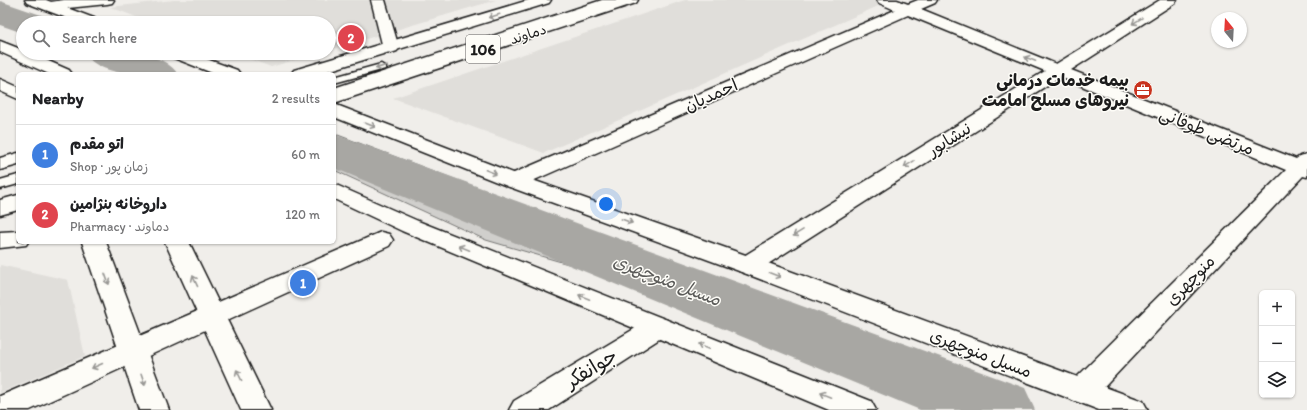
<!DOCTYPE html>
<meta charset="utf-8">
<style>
body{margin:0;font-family:Itim,"Playpen Sans Arabic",sans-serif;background:#f6f6f6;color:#202124}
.controls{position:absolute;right:12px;bottom:12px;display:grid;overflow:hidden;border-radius:6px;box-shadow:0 1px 3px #0004}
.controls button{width:36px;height:36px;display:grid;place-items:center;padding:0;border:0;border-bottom:1px solid #e0e0e0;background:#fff;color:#202124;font:20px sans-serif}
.compass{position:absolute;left:1211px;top:12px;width:36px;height:36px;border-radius:50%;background:#fff;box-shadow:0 1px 3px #0004;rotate:342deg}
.you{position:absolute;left:606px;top:204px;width:14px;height:14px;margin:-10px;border:3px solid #fff;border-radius:50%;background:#1a73e8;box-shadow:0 0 0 6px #1a73e833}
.badge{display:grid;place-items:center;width:26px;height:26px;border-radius:50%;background:#c8321e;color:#fff;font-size:13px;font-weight:700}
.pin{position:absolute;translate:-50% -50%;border:2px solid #fff;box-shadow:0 1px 4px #0006}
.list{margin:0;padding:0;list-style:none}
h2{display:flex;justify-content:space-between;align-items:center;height:52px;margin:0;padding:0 16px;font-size:17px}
h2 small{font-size:13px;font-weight:400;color:#757577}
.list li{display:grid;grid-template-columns:26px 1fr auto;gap:12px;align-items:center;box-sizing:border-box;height:60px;padding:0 16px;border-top:1px solid #e0e0e0}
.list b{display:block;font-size:15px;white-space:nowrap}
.list p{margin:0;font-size:13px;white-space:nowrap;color:#757577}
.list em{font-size:13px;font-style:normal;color:#757577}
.icon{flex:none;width:22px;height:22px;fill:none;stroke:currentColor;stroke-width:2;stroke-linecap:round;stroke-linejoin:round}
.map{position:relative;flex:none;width:1307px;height:410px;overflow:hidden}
.search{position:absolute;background:#fff;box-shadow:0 1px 3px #0004;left:16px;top:16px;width:320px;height:44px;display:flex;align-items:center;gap:10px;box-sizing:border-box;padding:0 14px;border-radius:22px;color:#757577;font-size:15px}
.panel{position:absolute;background:#fff;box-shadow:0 1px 3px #0004;left:16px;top:72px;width:320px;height:172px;border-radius:6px}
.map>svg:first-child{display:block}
.built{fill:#e0deda}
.green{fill:#d0cfcc;stroke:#767674}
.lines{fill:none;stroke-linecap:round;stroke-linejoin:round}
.river{fill:#a8a7a3;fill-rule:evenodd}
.lane-casing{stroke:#1c1c1c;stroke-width:3}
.street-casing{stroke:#1c1c1c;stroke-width:3}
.secondary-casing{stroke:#1c1c1c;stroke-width:3}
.primary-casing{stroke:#1c1c1c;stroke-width:3}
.lane{fill:#fdfcf7;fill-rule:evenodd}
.street{fill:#fdfcf7;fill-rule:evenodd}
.secondary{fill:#fdfcf7;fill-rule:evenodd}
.primary{fill:#fdfcf7;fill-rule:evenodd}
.oneway{stroke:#989794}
.labels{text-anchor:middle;stroke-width:3;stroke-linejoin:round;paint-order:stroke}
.far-street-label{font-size:14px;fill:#1c1c1c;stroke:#fdfcf7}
.shield{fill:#fdfcf7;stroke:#605f5e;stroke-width:1}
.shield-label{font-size:16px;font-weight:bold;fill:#1c1c1c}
.poi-label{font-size:17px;font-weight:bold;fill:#1c1c1c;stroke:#fdfcf7;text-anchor:end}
.street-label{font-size:17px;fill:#1c1c1c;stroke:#fdfcf7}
.water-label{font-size:18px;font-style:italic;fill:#5b5b59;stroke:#fdfcf7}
.near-street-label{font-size:20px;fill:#1c1c1c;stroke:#fdfcf7}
</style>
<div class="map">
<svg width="1307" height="410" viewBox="0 0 1307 410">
<rect width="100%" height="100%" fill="#f0eeea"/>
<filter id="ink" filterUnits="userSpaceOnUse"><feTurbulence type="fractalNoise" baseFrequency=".025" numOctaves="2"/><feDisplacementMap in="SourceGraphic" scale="8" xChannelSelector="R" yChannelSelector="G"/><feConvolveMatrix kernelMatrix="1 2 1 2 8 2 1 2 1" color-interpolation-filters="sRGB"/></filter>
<g filter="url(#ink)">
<path class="built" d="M174 0H496L329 50V23H152L110 7Z
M685 0H892L544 153 393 98Z
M234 53H318L271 67Z
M0 265 68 280 85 356 0 393Z"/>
<path class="green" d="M338 135 619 241 592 271 486 240 334 170V136Z"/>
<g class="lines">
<path class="river" d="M0 1 41 15 47 23H23V33L0 25Z
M84 53C113 53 159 47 178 74 149 74 103 80 84 53Z
M334 135 351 140 1025 388 1035 410H920L334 168Z"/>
<defs>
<path id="lane" d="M602 0H616L614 2 334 95V88Z
M381 64 386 67 385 69 334 83V77Z
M18 175V184L0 189V180Z"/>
<path id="street" d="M64 0H114L112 3 107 4 48 10 43 9 41 6 43 3Z
M371 0H385L399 48 397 51 391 53 385 51 383 48Z
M877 0H897L908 4 918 0H937L935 3 921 9 1056 64 1160 0H1177L1175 3 1071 70 1296 159 1300 156 1307 154V177L1303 176 1092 400 1082 403 1072 400 1068 391 1072 382 1286 170 1060 77 757 271 748 274 739 271 736 265 739 259 1045 71 908 15 521 186 514 188 507 186 503 181 507 176 895 10 879 3Z
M0 79 18 87V99L0 91Z
M381 232 389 234 393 240 389 246 30 410H0V396Z
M658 317 667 320 671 327 667 334 549 410H509L514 401 649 320Z"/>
<path id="secondary" d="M334 104 521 176 757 259 1143 401 1148 410H1099L739 271 507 186 334 117Z
M334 184 418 221 871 401 876 410H829L402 231 334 199Z
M82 242H106L169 410H139Z
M165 242H189L271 410H241Z"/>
<path id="primary" d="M25 0H46L99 20 102 23H80L27 3Z
M529 0H551L549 3 318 74H291L294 70Z
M616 0H638L636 3 334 103V92Z
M0 41 23 50V53H30L69 70 72 74H49L0 52Z
M167 53H190L237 70 240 74H215L169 56Z
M18 153V165L0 170V158Z
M18 195V210L0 215V200Z
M18 231V242H28L26 245 0 248V232Z"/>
</defs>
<use href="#lane" class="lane-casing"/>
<use href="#street" class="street-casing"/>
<use href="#secondary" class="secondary-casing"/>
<use href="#primary" class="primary-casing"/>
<use href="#lane" class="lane"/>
<use href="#street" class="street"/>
<use href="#secondary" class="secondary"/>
<use href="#primary" class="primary"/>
</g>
<defs><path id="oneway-shaft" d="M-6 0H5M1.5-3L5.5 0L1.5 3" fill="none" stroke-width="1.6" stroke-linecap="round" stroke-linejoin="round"/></defs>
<g class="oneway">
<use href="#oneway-shaft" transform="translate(494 16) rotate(163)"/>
<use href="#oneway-shaft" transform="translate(1137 21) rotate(148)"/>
<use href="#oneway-shaft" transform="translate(1030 59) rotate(-158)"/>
<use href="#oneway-shaft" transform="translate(381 67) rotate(164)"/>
<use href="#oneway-shaft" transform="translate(370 125) rotate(21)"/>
<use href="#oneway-shaft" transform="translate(909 164) rotate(148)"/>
<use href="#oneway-shaft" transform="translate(491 172) rotate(21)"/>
<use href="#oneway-shaft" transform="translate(627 221) rotate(20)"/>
<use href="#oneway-shaft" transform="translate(798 233) rotate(148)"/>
<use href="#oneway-shaft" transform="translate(464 248) rotate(-158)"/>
<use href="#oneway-shaft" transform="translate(775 275) rotate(21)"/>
<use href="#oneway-shaft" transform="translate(107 279) rotate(70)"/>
<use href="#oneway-shaft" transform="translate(195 281) rotate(-115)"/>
<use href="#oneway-shaft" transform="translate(584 297) rotate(-158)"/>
<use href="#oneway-shaft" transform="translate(704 346) rotate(-158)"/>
<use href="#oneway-shaft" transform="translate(97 366) rotate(156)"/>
<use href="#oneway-shaft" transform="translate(239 375) rotate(-116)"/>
<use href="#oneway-shaft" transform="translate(143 380) rotate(71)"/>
<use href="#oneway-shaft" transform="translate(825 395) rotate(-158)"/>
</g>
</g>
<defs>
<symbol id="office-disc" viewBox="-11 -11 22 22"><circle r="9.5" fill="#c8321e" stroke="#fdfcf7"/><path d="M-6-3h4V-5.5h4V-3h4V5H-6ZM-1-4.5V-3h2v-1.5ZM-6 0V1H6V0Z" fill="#fff"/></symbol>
</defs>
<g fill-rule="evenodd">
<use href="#office-disc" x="1132" y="79" width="22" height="22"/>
</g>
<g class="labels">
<g class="far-street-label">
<text transform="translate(528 34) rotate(-18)" y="5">دماوند</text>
</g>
<rect class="shield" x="466" y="35" width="34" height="28" rx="3"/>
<g class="shield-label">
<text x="483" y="55">106</text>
</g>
<g class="poi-label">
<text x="1129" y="86">بیمه خدمات درمانی<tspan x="1129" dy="20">نیروهای مسلح امامت</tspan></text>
</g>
<g class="street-label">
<text transform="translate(711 95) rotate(-24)" y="6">احمدیان</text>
<text transform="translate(1207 131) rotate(22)" y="6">مرتضی طوفانی</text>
<text transform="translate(949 139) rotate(-32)" y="6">نیشابور</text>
<text transform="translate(1190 280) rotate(-46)" y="6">منوچهری</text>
<text transform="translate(981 353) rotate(21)" y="6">مسیل منوچهری</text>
</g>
<g class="water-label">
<text transform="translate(667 280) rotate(21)" y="6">مسیل منوچهری</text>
</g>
<g class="near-street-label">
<text transform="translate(591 368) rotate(-32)" y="7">جوانفکر</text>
</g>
</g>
</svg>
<div class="controls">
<button>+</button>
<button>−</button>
<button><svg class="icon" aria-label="layers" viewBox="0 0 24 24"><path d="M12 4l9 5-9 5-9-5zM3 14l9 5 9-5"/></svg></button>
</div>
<svg class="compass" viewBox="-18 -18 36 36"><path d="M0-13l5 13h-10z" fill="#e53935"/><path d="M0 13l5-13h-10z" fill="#757577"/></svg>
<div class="you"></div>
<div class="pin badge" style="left:303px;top:283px;background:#3f7fe0">1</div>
<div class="pin badge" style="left:351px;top:38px;background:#e0444e">2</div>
<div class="search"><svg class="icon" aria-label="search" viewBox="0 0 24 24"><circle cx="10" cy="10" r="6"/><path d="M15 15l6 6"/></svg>Search here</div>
<section class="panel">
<h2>Nearby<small>2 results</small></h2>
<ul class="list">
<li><span class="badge" style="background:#3f7fe0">1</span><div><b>اتو مقدم</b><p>Shop · زمان پور</p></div><em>60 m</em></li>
<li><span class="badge" style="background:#e0444e">2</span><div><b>داروخانه بنژامین</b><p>Pharmacy · دماوند</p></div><em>120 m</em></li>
</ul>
</section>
</div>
